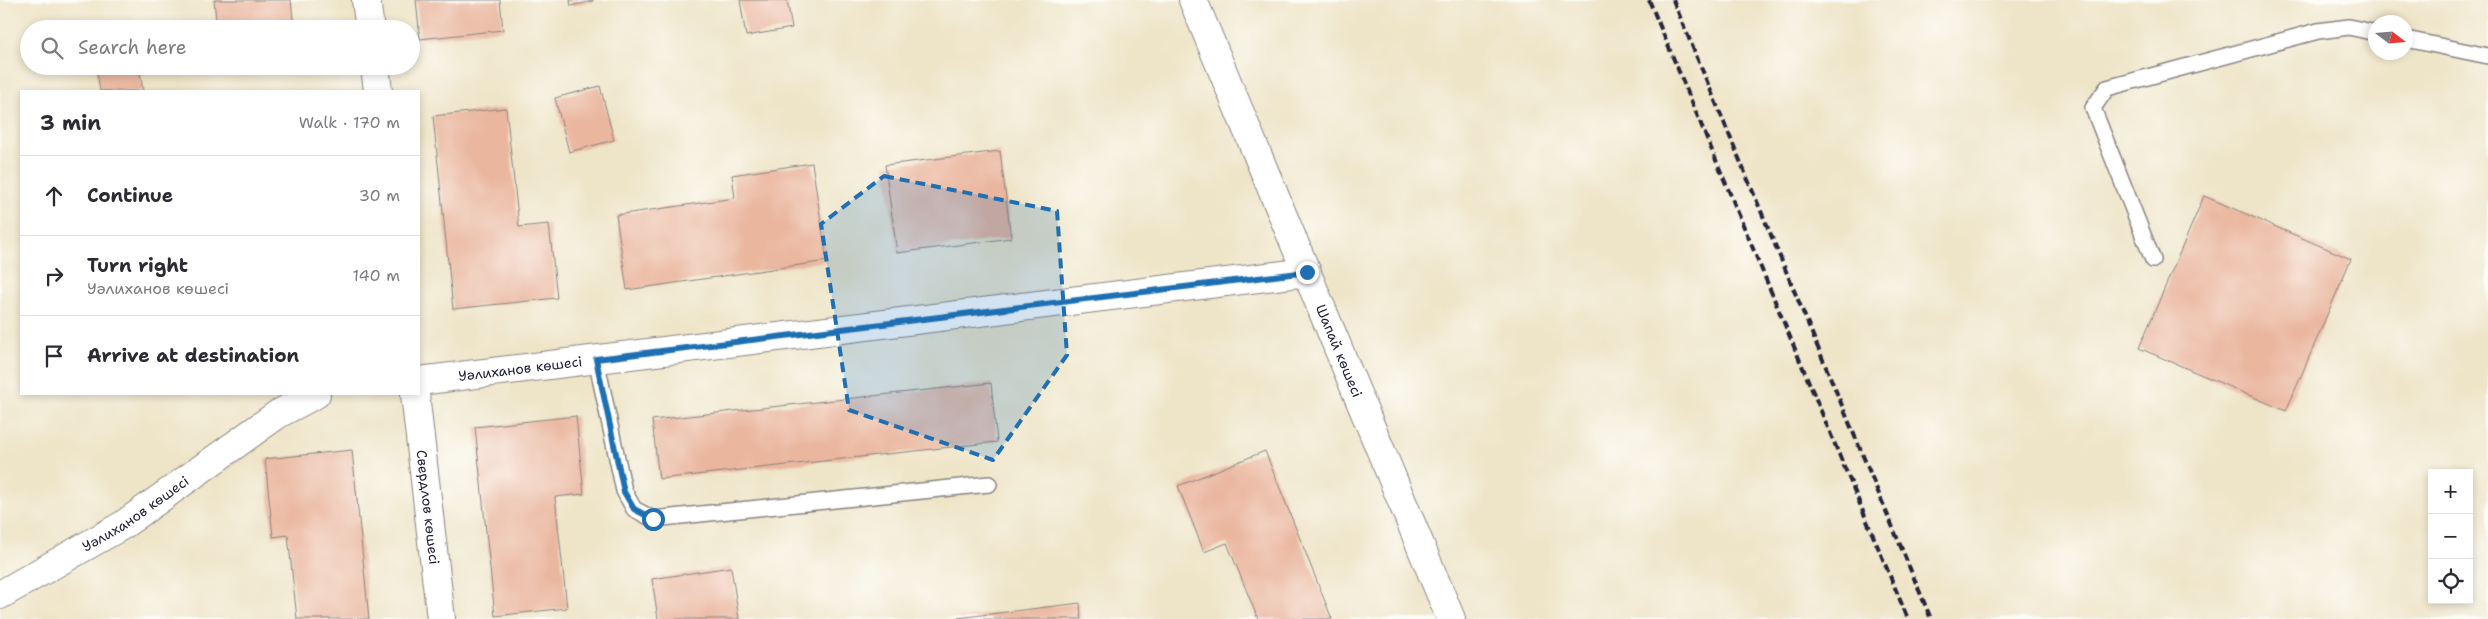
<!DOCTYPE html>
<meta charset="utf-8">
<style>
body{margin:0;font-family:"Shantell Sans",sans-serif;background:#f7f7f7;color:#2b2b33}
.controls{position:absolute;right:15px;bottom:15px;display:grid;overflow:hidden;border-radius:0px;box-shadow:0 2px 8px #0003}
.controls button{width:45px;height:45px;display:grid;place-items:center;padding:0;border:0;border-bottom:1px solid #e1e1e2;background:#fff;color:#2b2b33;font:25px sans-serif}
.compass{position:absolute;left:2368px;top:15px;width:45px;height:45px;border-radius:50%;background:#fff;box-shadow:0 2px 8px #0003;rotate:106deg}
.stop{position:absolute;width:15px;height:15px;margin:-11px;border:4px solid #1f6fb2;border-radius:50%;background:#fff}
.stop.end{background:#1f6fb2;border-color:#fff;box-shadow:0 1px 5px #0008}
.list{margin:0;padding:0;list-style:none}
h2{display:flex;justify-content:space-between;align-items:center;height:65px;margin:0;padding:0 20px;font-size:21px}
h2 small{font-size:16px;font-weight:400;color:#7c7c81}
.list li{display:grid;grid-template-columns:32px 1fr auto;gap:15px;align-items:center;box-sizing:border-box;height:80px;padding:0 20px;border-top:1px solid #e1e1e2}
.list b{display:block;font-size:19px;white-space:nowrap}
.list p{margin:0;font-size:16px;white-space:nowrap;color:#7c7c81}
.list em{font-size:16px;font-style:normal;color:#7c7c81}
.icon{flex:none;width:28px;height:28px;fill:none;stroke:currentColor;stroke-width:2;stroke-linecap:round;stroke-linejoin:round}
.map{position:relative;flex:none;width:2488px;height:619px;overflow:hidden}
.search{position:absolute;background:#fff;box-shadow:0 2px 8px #0003;left:20px;top:20px;width:400px;height:55px;display:flex;align-items:center;gap:12px;box-sizing:border-box;padding:0 18px;border-radius:28px;color:#7c7c81;font-size:19px}
.panel{position:absolute;background:#fff;box-shadow:0 2px 8px #0003;left:20px;top:90px;width:400px;height:305px;border-radius:0px}
.map>svg:first-child{display:block}
.building{fill:#eab69e}
.lines{fill:none;stroke-linecap:round;stroke-linejoin:round}
.service-casing{stroke:#888381;stroke-width:18}
.minor-casing{stroke:#888381;stroke-width:30}
.tertiary-casing{stroke:#888381;stroke-width:30}
.service{stroke:#fff;stroke-width:15}
.minor{stroke:#fff;stroke-width:28}
.tertiary{stroke:#fff;stroke-width:28}
.rail{stroke:#22223b;stroke-width:4;stroke-dasharray:8 4;stroke-linecap:butt}
.route{stroke:#1f6fb2;stroke-width:6}
.marked{fill:#1f6fb2;fill-opacity:0.2;stroke:#1f6fb2;stroke-width:4;stroke-dasharray:10 6;stroke-linejoin:round}
.labels{text-anchor:middle;stroke-width:5;stroke-linejoin:round;paint-order:stroke}
.street-label{font-size:14px;fill:#22223b;stroke:#fdfcf7}
</style>
<div class="map">
<svg width="2488" height="619" viewBox="0 0 2488 619">
<rect width="100%" height="100%" fill="#fdfcf7"/>
<filter id="ink" filterUnits="userSpaceOnUse"><feTurbulence type="fractalNoise" baseFrequency=".02" numOctaves="2"/><feDisplacementMap in="SourceGraphic" scale="10" xChannelSelector="R" yChannelSelector="G"/><feConvolveMatrix kernelMatrix="1 2 1 2 8 2 1 2 1" color-interpolation-filters="sRGB"/></filter>
<filter id="wash" filterUnits="userSpaceOnUse"><feTurbulence type="fractalNoise" baseFrequency=".0096" numOctaves="4" result="noise"/><feDisplacementMap in="SourceGraphic" scale="20" xChannelSelector="R" yChannelSelector="G"/><feGaussianBlur stdDeviation="1.12" result="paint"/><feColorMatrix in="noise" values="0 0 0 0 0 0 0 0 0 0 0 0 0 0 0 0 0 1.4 0 .05"/><feComposite in="paint" operator="in"/></filter>
<g filter="url(#wash)">
<rect width="100%" height="100%" fill="#eee4c7"/>
<g id="blocks">
<path class="building" d="M214 0H291L294 29H217Z
M416 0H500L503 30 420 39Z
M570 0H593V1L571 6Z
M740 0H787L792 28 746 36Z
M96 66H139L143 91H100Z
M600 86 614 140 569 152 555 98Z
M506 108 519 227 549 224 557 298 453 309 433 116Z
M1000 151 1011 238 897 253 885 165Z
M812 163 827 261 627 290 616 215 735 198 732 175Z
M2204 196 2351 259 2286 411 2139 348Z
M991 383 997 442 659 479 652 420Z
M576 416 584 494 555 497 567 608 495 616 475 427Z
M352 450 369 619H297L288 535 273 537 265 459Z
M1265 451 1332 619H1258L1227 543 1204 552 1178 486Z
M731 567 739 619H658L652 579Z
M1080 603 1081 619H957V618Z"/>
</g>
</g>
<g filter="url(#ink)">
<use href="#blocks" fill-opacity="0" stroke="#888381" stroke-width="1"/>
<g class="lines">
<defs>
<path id="service" d="M2406 39 2488 56
M2153 260 2093 108 2107 88 2318 31 2349 27 2376 33
M596 359 624 491 634 509 653 519 989 484"/>
<g id="minor">
<path d="M366 0 370 29"/>
<path d="M375 66 378 91"/>
<path id="s1" d="M419 381 1307 272"/>
<path id="s2" d="M415 394 441 619"/>
<path id="s3" d="M0 595 123 525 278 414 316 394"/>
</g>
<g id="tertiary">
<path id="s4" d="M1193 0 1451 619"/>
</g>
</defs>
<use href="#service" class="service-casing"/>
<use href="#minor" class="minor-casing"/>
<use href="#tertiary" class="tertiary-casing"/>
<use href="#service" class="service"/>
<use href="#minor" class="minor"/>
<use href="#tertiary" class="tertiary"/>
<path class="rail" d="M1649 0 1908 619
M1673 0 1931 619"/>
</g>
</g>
<g class="lines" filter="url(#ink)">
<path class="route" d="M653 519 634 509 624 492 596 359 1307 272"/>
</g>
<path class="marked" d="M884 176 1057 211 1067 355 993 460 849 410 821 224Z"/>
<g class="labels">
<g class="street-label">
<text dy="5" stroke="none"><textPath href="#s4" startOffset="380">Шапай көшесі</textPath></text>
<text dy="5" stroke="none"><textPath href="#s1" startOffset="102">Уәлиханов көшесі</textPath></text>
<text dy="5" stroke="none"><textPath href="#s2" startOffset="114">Свердлов көшесі</textPath></text>
<text dy="5" stroke="none"><textPath href="#s3" startOffset="158">Уәлиханов көшесі</textPath></text>
</g>
</g>
</svg>
<div class="controls">
<button>+</button>
<button>−</button>
<button><svg class="icon" aria-label="locate" viewBox="0 0 24 24"><circle cx="12" cy="12" r="6"/><path d="M12 2v4M12 18v4M2 12h4M18 12h4"/></svg></button>
</div>
<svg class="compass" viewBox="-18 -18 36 36"><path d="M0-13l5 13h-10z" fill="#e53935"/><path d="M0 13l5-13h-10z" fill="#7c7c81"/></svg>
<div class="stop" style="left:653px;top:519px"></div>
<div class="stop end" style="left:1307px;top:272px"></div>
<div class="search"><svg class="icon" aria-label="search" viewBox="0 0 24 24"><circle cx="10" cy="10" r="6"/><path d="M15 15l6 6"/></svg>Search here</div>
<section class="panel">
<h2>3 min<small>Walk · 170 m</small></h2>
<ul class="list">
<li><svg class="icon" aria-label="ahead" viewBox="0 0 24 24"><path d="M12 20V5M6 11l6-6 6 6"/></svg><div><b>Continue</b></div><em>30 m</em></li>
<li><svg class="icon" aria-label="right" viewBox="0 0 24 24"><path d="M7 20v-9h11M14 6l5 5-5 5"/></svg><div><b>Turn right</b><p>Уәлиханов көшесі</p></div><em>140 m</em></li>
<li><svg class="icon" aria-label="arrive" viewBox="0 0 24 24"><path d="M6 21V4h12l-3 4 3 4H6"/></svg><div><b>Arrive at destination</b></div></li>
</ul>
</section>
</div>
